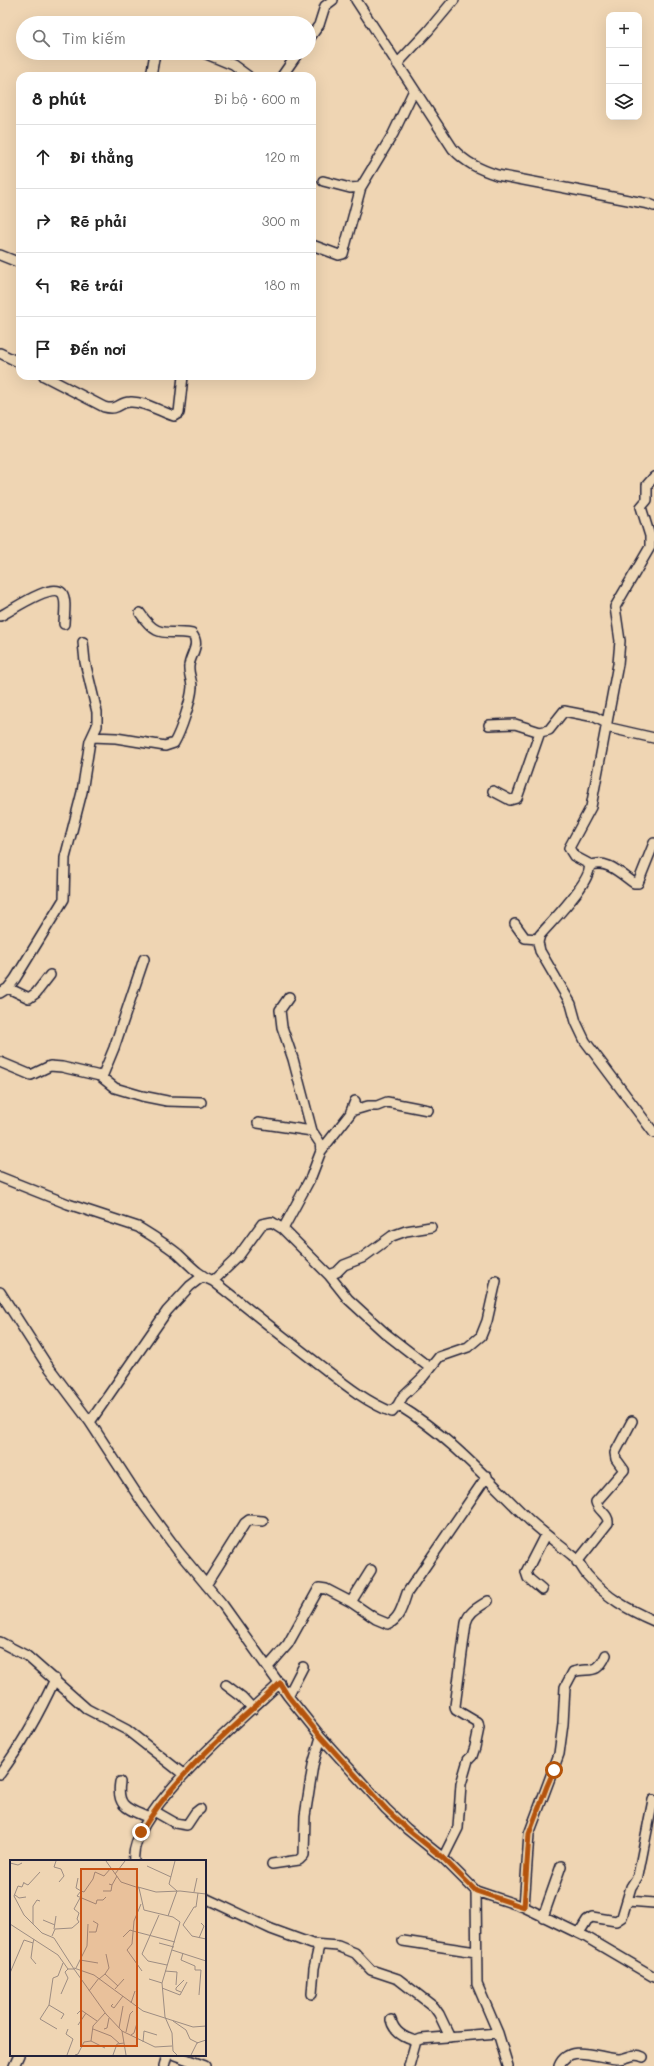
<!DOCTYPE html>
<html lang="vi">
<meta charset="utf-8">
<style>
body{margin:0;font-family:Mali,sans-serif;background:#f2f2f2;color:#222}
.controls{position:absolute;right:12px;top:12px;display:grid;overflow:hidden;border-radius:8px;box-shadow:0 4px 16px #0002}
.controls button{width:36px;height:36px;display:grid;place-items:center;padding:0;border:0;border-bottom:1px solid #e0e0e0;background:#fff;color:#222;font:20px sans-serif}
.stop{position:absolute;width:12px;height:12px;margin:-9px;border:3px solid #b45309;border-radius:50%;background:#fff}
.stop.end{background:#b45309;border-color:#fff;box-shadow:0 1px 4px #0008}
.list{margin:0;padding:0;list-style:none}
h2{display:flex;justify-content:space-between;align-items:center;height:52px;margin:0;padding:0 16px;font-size:17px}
h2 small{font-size:13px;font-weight:400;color:#767676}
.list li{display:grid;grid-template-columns:26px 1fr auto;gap:12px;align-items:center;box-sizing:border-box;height:64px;padding:0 16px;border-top:1px solid #e0e0e0}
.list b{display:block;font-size:15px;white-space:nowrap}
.list em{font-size:13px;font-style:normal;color:#767676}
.icon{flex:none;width:22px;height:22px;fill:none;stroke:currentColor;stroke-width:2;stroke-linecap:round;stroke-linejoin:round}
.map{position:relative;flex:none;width:654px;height:2066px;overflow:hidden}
.search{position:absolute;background:#fff;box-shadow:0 4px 16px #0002;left:16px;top:16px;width:300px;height:44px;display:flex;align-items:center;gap:10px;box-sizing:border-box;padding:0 14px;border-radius:22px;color:#767676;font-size:15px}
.panel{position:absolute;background:#fff;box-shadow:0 4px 16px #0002;left:16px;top:72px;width:300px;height:308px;border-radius:12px}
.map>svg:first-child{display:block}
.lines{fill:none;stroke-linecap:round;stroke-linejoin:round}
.minor-casing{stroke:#22223b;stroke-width:12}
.minor{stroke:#eed8b7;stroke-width:9}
.route{stroke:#b45309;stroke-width:5}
.inset-road{fill:none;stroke:#9d8d83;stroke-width:1}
.view{fill:#ca5113;fill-opacity:0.15;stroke:#ca5113;stroke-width:2}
.inset-edge{fill:none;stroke:#22223b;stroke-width:2}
</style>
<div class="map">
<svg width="654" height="2066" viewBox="0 0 654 2066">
<rect width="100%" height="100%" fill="#efd5b3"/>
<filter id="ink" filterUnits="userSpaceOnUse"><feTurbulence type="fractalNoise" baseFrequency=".025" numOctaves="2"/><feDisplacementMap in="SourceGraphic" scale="8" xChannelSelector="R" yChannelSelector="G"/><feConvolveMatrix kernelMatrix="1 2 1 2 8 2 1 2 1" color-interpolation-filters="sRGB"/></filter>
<g filter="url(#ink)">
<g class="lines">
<defs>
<path id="minor" d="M356 0 453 149C466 163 479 169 497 175L649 204 654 206
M309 39 319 25 325 6 333 0
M204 53 233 65 248 76
M397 64 428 31 454 0
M151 76 155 53
M282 76 298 53
M323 181 350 188 361 187 393 134 414 90
M312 245 339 255 343 254 361 187
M0 255 20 263
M0 353 20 363
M44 376 104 407C120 411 118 402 130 402 144 401 161 412 174 416L179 413 183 376
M654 477 647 485V500L641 507 650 536V547L615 607 620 641 618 664 591 807 569 848 574 856 589 864C594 880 551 922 540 935L538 942 540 951 571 1004 576 1022 585 1041 654 1133
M0 616C11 611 51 582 62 593 67 599 64 617 64 624
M489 725 515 724 540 732
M606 727 654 738
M92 737 116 738 165 746 174 743C181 731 191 701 192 687 192 680 188 673 189 666 190 655 201 645 192 634 165 629 159 641 140 613
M493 791 510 800 517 798 540 732 549 730 564 711 595 717 606 723
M590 866C606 858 621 874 634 883H638L654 843
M515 924 525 938 538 939
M8 988 29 998 36 993 50 975
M0 993 8 988 15 979 64 899 65 858 82 792 90 741 97 726V712L85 662 83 642
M0 1062 31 1075 50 1066 62 1067 100 1076 115 1088 142 1096 167 1101 201 1102
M102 1077 114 1048 144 959
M351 1111 368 1106H377L387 1102 428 1110
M258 1123 312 1131
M321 1151 350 1114 355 1101
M0 1177 68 1204 138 1227C151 1235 166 1244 178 1254 189 1264 199 1276 213 1281 249 1309 284 1338 321 1366 343 1383 366 1402 392 1412L398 1405C449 1436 482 1474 524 1515 539 1530 556 1542 573 1556 579 1561 582 1569 587 1575 607 1598 627 1609 654 1621
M283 1229 311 1177 321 1151 320 1143 312 1131 293 1059 282 1027 280 1010 289 997
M329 1275 337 1272 344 1265 362 1258 392 1236 406 1231 431 1227
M213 1281 238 1257 262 1224 272 1222 283 1229 329 1275 348 1299 385 1333 430 1368
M0 1292 45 1362 90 1422 144 1505 178 1551 223 1605 288 1696 321 1737 386 1809 407 1829 443 1858 476 1891 477 1984 498 2033 508 2066
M398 1405 403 1396 423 1377 439 1357 468 1347 481 1336 487 1321 496 1281
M90 1422 167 1311 190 1286 203 1276
M577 1562 608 1523C609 1514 598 1511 596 1502L624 1470 616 1459 615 1453 632 1421
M371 1570 351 1602 376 1619 388 1624C400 1619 403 1604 407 1593L487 1476
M206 1585 245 1523 249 1520 263 1521
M542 1590 528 1578 526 1572 545 1535
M0 1642 27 1656 87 1709 127 1730 183 1774
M268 1667 288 1644 319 1588 326 1589 351 1602
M226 1685 242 1697 253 1709
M288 1696 303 1667
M0 1774C23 1743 39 1714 55 1679
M120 1782C116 1808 129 1809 149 1818
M154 1811 175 1823 187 1825 195 1813 200 1809
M443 1858 458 1828 461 1784 468 1760 472 1756 475 1747 479 1728 478 1723 456 1710 455 1706 466 1623C468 1612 479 1607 488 1601
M134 1861C127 1814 246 1715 280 1683
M272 1864 299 1860 304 1855 305 1816 313 1765 321 1737
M476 1891 524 1907 586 1937 654 1977
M205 1898 271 1929 312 1944 338 1946 355 1953 371 1970 398 1979 434 2007 439 2014 450 2037
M628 1901 654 1903
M524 1907 529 1834 559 1754 563 1724 565 1687 573 1672C589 1667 597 1676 606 1655
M543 1917 561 1866
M579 1933 587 1920 592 1917 616 1921 622 1917 631 1887 638 1876 653 1800
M403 1941 476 1952
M312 1994 314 1968 319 1946
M391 2020C394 2032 404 2038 416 2041
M175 2055 205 2066
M14 2066 19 2055
M164 2066 167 2055
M409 2066 416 2041 421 2039 498 2033
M559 2066C569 2042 600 2059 619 2059 628 2059 633 2052 643 2057"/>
</defs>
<use href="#minor" class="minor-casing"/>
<use href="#minor" class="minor"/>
</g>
</g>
<g class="lines" filter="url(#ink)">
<path class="route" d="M141 1832C176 1773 231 1730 280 1683L288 1696 321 1737 386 1809 407 1829 443 1858 476 1891 524 1907 529 1834 547 1786 554 1770"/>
</g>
<g transform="translate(10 1860)">
<rect width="196" height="196" fill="#efd5b3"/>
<path class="inset-road" d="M46 1 44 7 51 9 54 16 49 22M96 1 111 22 129 28 134 50 163 57 170 62 152 123 155 157 162 173 163 191 167 195M165 1 159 24 167 31M0 3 8 5 12 3M137 6 161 17M105 14 115 1M68 18 66 28 71 31M14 22 12 27 8 26 4 36 14 55 32 73 44 78 64 109M14 23 18 25 30 12M99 24 102 25 107 16M128 27 146 32 170 31 196 34M93 31H101L102 25M184 32 187 18M5 35 9 38 16 37M96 37 93 40H87L86 44 67 36 71 31 74 32 83 19 85 12 94 16 101 8M131 44 124 61 122 84 117 90 132 111M149 55 132 94 138 101 157 105M158 56 167 31M33 60 45 65M0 64 48 95 58 109H64L96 154 112 171 116 195M23 64V46L27 40 30 41M173 65 184 47H186L188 33M173 65 182 76 196 79M44 69 46 56M123 71 165 82M79 72H86L88 64 83 61M42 76 45 69 62 68 69 62 67 59 69 53 64 49 70 38M113 77 120 70 123 71M189 78 194 66 191 63M23 83 21 98 26 104M149 83 164 87M162 90 196 101M173 93 171 100 185 106V110H191L189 135M70 100 88 103M64 108 84 115 133 151 183 167 196 166M66 108 77 86 78 64M155 111 167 112 166 125M0 113 14 80 23 83 24 79M95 114 99 108 96 94M89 119 95 114 108 126M139 119 152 123M152 128 170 135 177 122M105 129 114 119M79 131 89 118M171 132 166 130V128L174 120M51 134 58 118 55 112 58 109M121 143 125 131M103 144 101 146 104 148 113 136M39 145 30 159 47 169M67 154 71 150 87 161M51 159 54 154 39 145 43 118 48 116 53 103M163 161 176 170 180 179 188 183M68 165 76 153M109 168 113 146M83 169 101 176 110 184M94 169 97 168 99 158M112 171 145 187 162 186M116 172 120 154 123 151M121 175 124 173 127 163M81 181 83 166 95 153M81 181 95 188M133 182 134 171 147 175M57 195 63 179 56 174 58 169M65 195 68 194 74 182 81 181M103 195 107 184 114 183M181 195 187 183 196 180"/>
<path class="view" d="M71 9H127V186H71Z"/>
<rect width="196" height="196" class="inset-edge"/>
</g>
</svg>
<div class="controls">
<button>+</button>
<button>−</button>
<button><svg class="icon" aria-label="layers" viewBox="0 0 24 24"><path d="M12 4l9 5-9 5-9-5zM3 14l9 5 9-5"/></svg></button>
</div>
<div class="stop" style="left:554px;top:1770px"></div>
<div class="stop end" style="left:141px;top:1832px"></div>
<div class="search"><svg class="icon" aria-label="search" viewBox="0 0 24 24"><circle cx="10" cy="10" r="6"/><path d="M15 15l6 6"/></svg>Tìm kiếm</div>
<section class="panel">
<h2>8 phút<small>Đi bộ · 600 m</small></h2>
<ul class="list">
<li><svg class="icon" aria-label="ahead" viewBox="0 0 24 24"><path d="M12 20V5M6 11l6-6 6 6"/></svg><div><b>Đi thẳng</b></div><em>120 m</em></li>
<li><svg class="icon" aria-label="right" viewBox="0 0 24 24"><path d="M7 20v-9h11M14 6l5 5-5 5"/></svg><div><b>Rẽ phải</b></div><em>300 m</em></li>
<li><svg class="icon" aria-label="left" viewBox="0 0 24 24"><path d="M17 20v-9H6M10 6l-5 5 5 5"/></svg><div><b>Rẽ trái</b></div><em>180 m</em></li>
<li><svg class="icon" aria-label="arrive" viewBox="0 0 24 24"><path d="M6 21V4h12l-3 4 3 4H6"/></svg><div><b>Đến nơi</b></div></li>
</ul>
</section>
</div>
